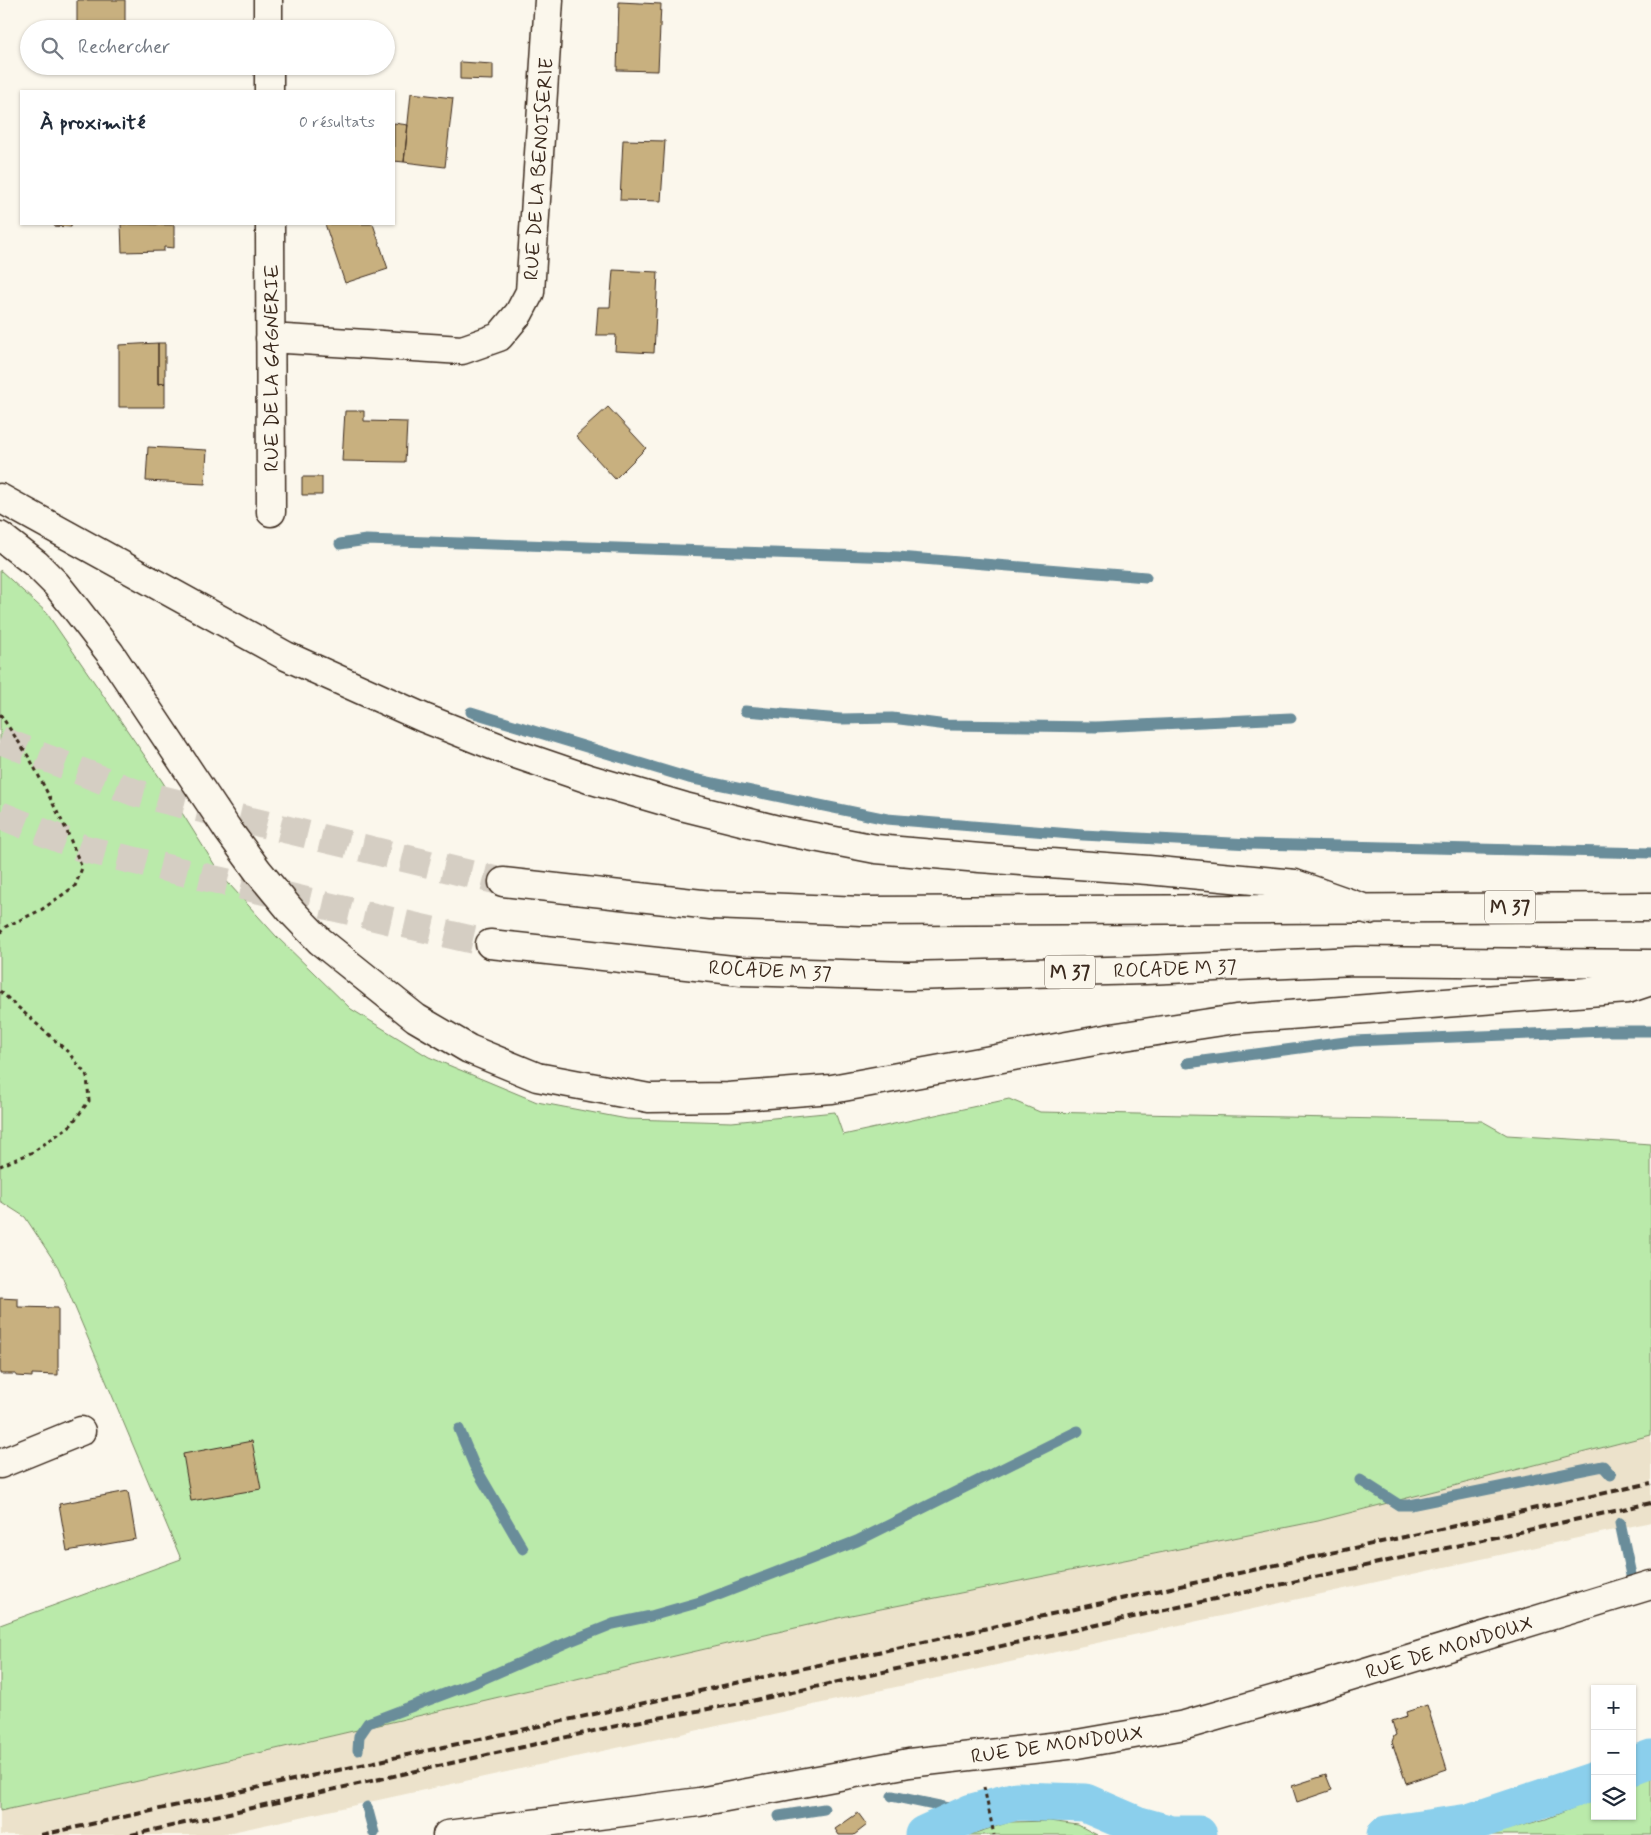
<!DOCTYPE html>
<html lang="fr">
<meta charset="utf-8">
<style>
body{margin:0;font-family:Mynerve,sans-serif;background:#f6f6f7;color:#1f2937}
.controls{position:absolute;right:15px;bottom:15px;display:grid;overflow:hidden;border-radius:0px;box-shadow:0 1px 4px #0004}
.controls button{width:45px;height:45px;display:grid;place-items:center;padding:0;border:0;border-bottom:1px solid #e0e1e3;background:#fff;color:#1f2937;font:25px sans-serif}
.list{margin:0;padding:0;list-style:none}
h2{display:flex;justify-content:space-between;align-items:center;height:65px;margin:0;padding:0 20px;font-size:21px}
h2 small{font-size:16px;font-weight:400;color:#747a83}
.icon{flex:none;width:28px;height:28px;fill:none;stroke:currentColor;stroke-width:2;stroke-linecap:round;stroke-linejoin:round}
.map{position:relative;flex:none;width:1651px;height:1835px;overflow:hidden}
.search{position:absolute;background:#fff;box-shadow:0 1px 4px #0004;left:20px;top:20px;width:375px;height:55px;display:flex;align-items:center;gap:12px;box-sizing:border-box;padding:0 18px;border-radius:28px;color:#747a83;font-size:19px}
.panel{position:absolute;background:#fff;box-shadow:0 1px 4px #0004;left:20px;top:90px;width:375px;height:135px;border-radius:0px}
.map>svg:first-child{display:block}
.built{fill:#ece2cb}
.green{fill:#baeaaa;stroke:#7a8a64}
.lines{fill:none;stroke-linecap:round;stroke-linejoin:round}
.stream{stroke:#6b8d9a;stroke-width:11}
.canal{stroke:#8bcfec;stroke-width:39}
.building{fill:#c8b07f;stroke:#3b2a1e}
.highway-tunnel{stroke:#d5cec3;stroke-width:28;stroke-dasharray:28 14;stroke-linecap:butt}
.street-casing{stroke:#3b2a1e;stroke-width:31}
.highway-casing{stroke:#3b2a1e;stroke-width:31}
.path{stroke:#3b2a1e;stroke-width:3;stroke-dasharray:4 4;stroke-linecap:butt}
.street{stroke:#fbf7ec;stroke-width:28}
.highway{stroke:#fbf7ec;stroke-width:28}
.rail{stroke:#3b2a1e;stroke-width:4;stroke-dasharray:8 4;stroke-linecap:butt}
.labels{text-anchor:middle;stroke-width:4;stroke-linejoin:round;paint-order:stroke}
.shield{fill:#fbf7ec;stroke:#75685c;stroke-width:1}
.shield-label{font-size:19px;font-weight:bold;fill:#3b2a1e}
.street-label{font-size:20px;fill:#3b2a1e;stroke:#fbf7ec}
</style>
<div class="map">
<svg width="1651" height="1835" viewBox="0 0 1651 1835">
<rect width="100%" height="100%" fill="#fbf7ec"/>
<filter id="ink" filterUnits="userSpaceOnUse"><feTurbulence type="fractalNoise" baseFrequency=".02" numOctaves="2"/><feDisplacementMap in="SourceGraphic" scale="10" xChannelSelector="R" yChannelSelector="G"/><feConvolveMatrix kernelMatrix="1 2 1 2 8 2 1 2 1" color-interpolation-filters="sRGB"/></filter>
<g filter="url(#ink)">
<path class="built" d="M1651 1435V1522L218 1835H0V1811L104 1789 851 1615 1318 1521Z"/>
<path class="green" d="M0 570 46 612 162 781 221 875 276 936 351 1009 429 1057 537 1102 627 1119 732 1122 835 1112 843 1135 1009 1099 1040 1112 1482 1121 1507 1135 1651 1144V1435L1318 1521 851 1615 104 1789 0 1811V1625L181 1559 58 1267 25 1217 0 1201Z
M1651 1775V1835H1487L1546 1819 1595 1799V1816H1632V1783Z
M1049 1821 1078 1825 1097 1835H969L1010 1822Z"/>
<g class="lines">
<path class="stream" d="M340 544 366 540 898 557 1146 577
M745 711 841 719 892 718 947 725 1096 727 1291 718
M471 712 689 778 887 819 1083 835 1250 844 1651 853
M1187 1063 1353 1041 1606 1031H1651
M459 1429 474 1465 523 1549
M1360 1480 1399 1505H1410L1603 1466 1611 1475
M1620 1523 1631 1575
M358 1750 359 1736 368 1723 476 1682 568 1642 613 1624 651 1616 700 1602 857 1541 1078 1431
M892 1796 972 1813
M367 1807 374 1833
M779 1816 824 1809"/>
<path class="canal" d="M1632 1766 1651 1759
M924 1835 972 1813 1016 1801 1085 1803 1136 1825 1172 1835H1198
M1386 1835 1469 1823 1595 1781"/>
</g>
<path class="building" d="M77 0H125V29H77Z
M619 2 661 4 658 71 617 70Z
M460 62 493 64V80L460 79Z
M77 66H132V70L77 71Z
M411 93 453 98 445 167 404 162Z
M394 123 408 125 404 162 394 161Z
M623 140 665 141 661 201 620 200Z
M54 224H72L71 227 54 226Z
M121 224 174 225V248L164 247V251L122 252Z
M325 224H373L388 269 345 283Z
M613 270 658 272 654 353 615 351 616 335H596L598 307H610Z
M158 343V384L165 383V407H119V345Z
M158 343H165V383L158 384Z
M608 407 646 448 615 479 576 436Z
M345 411H364V421L407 422 405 462 342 461Z
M148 447 207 450 205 484 146 481Z
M302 477H322V495H302Z
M0 1298 18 1299V1307L58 1308V1375L32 1374V1377L16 1376V1374H0Z
M252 1441 261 1489 191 1501 183 1454Z
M128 1491 136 1539 67 1551 59 1504Z
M1427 1705 1447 1769 1406 1783 1392 1742 1394 1736 1396 1735 1392 1721 1407 1716 1406 1712Z
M1326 1775 1332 1790 1297 1802 1292 1786Z
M858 1813 867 1825 854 1835H839L835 1829Z"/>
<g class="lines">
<path class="highway-tunnel" d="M0 740 136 793 503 882
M0 815 85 849 490 944"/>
<defs>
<path id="street" d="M268 0V29
M269 66V91
M270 224 271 512
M270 338 462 350 499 337 519 313 530 292 549 0
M0 1464 81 1431
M447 1835 699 1802 909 1763 1077 1744 1185 1725 1307 1690 1651 1585"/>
<path id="highway" d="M0 498 286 656 424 718 510 752 589 779 685 807 778 830 876 849 980 858 1148 870 1295 884 1369 910
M0 536 36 564 56 584 76 609 110 653 228 830 258 871 292 912 320 941 416 1018 469 1049 537 1077 649 1098 728 1097 832 1089 1111 1038 1236 1019 1627 989 1651 981
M503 882 711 905 862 911 1651 907
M490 944 742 971 908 976 1146 970 1356 961 1651 964"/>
</defs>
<use href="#street" class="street-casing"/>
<use href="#highway" class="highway-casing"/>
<path class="path" d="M0 714 30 759 66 829 82 868 75 886 41 910 5 927 0 933
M0 991 68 1052 87 1076 89 1101 71 1125 33 1152 0 1166
M984 1787 994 1835"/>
<use href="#street" class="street"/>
<use href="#highway" class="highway"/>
<path class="rail" d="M41 1835 1651 1483
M131 1835 625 1724 747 1702 1651 1503"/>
</g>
</g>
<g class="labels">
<g class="shield">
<rect x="1485" y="890.5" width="50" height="33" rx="4"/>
<rect x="1045" y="955.5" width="50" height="33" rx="4"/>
</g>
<g class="shield-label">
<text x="1510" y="914">M 37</text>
<text x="1070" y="979">M 37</text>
</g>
<g class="street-label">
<text transform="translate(538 169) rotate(-86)" y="7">RUE DE LA BENOISERIE</text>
<text transform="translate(271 368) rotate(-90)" y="7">RUE DE LA GAGNERIE</text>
<text transform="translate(1175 968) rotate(-2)" y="7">ROCADE M 37</text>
<text transform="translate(770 970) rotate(3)" y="7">ROCADE M 37</text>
<text transform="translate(1449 1647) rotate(-17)" y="7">RUE DE MONDOUX</text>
<text transform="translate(1057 1744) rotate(-8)" y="7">RUE DE MONDOUX</text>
</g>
</g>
</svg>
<div class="controls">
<button>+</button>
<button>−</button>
<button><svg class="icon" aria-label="layers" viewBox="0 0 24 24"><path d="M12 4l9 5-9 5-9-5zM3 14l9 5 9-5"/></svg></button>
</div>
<div class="search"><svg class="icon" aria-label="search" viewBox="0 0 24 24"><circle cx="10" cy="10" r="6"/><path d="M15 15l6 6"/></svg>Rechercher</div>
<section class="panel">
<h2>À proximité<small>0 résultats</small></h2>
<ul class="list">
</ul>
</section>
</div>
